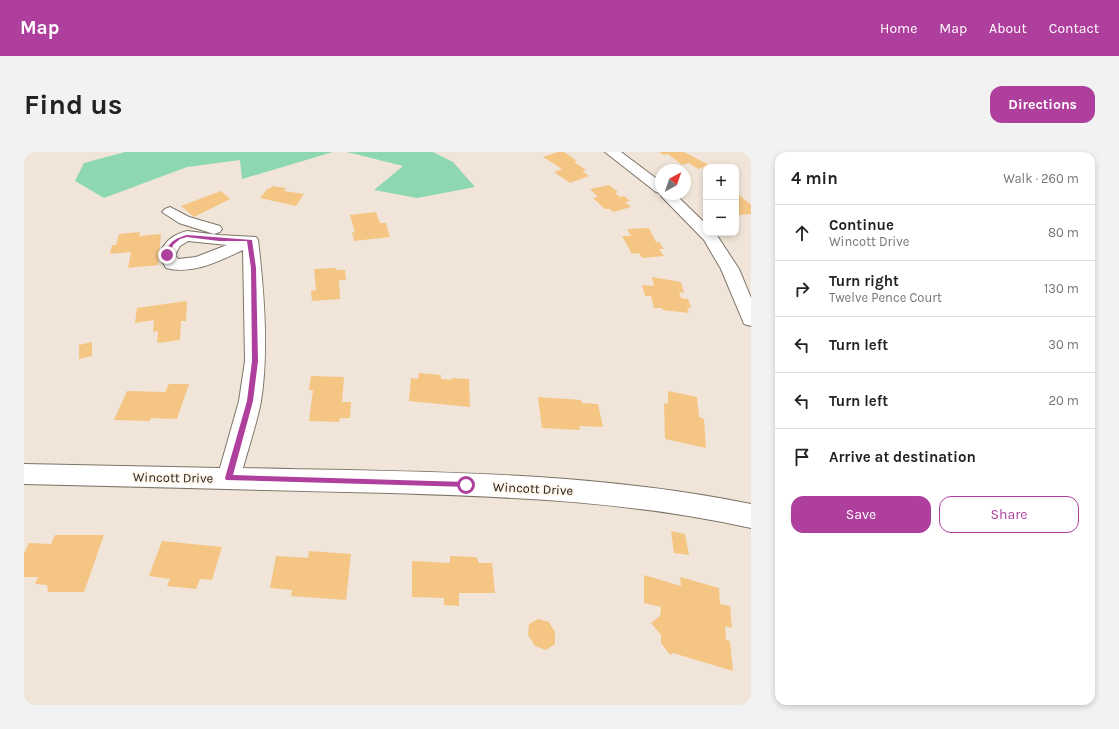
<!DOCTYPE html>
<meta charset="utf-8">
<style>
body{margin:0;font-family:Karla,sans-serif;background:#f2f2f2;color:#222}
.controls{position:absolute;right:12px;top:12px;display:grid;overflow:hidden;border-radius:8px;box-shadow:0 2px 6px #0003}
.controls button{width:36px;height:36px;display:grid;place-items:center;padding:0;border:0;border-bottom:1px solid #e0e0e0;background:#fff;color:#222;font:20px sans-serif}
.compass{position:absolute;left:631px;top:12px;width:36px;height:36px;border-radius:50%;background:#fff;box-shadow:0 2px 6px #0003;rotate:40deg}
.stop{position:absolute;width:12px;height:12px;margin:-9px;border:3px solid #ae3f9c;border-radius:50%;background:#fff}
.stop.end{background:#ae3f9c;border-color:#fff;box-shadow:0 1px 4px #0008}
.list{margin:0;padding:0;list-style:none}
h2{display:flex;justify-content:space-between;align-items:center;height:52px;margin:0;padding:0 16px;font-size:17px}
h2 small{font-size:13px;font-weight:400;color:#767676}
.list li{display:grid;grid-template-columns:26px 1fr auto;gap:12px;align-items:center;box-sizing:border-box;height:56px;padding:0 16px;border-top:1px solid #e0e0e0}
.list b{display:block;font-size:15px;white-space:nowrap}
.list p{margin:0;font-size:13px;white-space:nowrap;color:#767676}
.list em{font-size:13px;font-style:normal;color:#767676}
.actions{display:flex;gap:8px;padding:12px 16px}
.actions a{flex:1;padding:9px 0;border:1px solid #ae3f9c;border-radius:12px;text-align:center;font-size:14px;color:#ae3f9c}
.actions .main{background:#ae3f9c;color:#fff}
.icon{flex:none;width:22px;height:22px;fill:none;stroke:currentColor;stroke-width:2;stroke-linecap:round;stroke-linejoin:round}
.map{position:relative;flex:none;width:727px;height:553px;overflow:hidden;border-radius:12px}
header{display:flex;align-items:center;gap:24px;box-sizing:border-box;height:56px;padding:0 20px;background:#ae3f9c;color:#fff}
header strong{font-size:19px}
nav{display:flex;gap:22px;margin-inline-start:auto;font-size:14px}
.intro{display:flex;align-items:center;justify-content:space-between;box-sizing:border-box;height:96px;padding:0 24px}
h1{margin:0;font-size:28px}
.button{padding:10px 18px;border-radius:12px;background:#ae3f9c;color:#fff;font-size:14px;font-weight:700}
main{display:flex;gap:24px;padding:0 24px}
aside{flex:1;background:#fff;border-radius:12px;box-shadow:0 2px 6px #0003}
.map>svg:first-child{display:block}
.green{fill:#8dd8b0}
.building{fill:#f5c584}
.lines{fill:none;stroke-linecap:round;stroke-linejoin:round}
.minor-casing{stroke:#7d7468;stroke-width:2}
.minor{fill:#fff;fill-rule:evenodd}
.route{fill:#ae3f9c}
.labels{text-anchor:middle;stroke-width:3;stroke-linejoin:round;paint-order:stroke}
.street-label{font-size:13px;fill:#27231e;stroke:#fef3e5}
</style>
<header>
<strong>Map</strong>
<nav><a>Home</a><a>Map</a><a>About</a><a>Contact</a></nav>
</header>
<div class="intro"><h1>Find us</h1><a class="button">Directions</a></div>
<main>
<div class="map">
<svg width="727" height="553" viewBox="0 0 727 553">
<rect width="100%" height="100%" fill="#f0e5d8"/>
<path class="green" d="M101 0H309L218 27 216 8 163 15 80 46 51 29 60 11Z
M323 0H409L429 10 451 35 393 46 350 38 379 14Z"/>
<path class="building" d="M534 0H540L553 9 550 10 562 18 558 19 565 24 546 31 530 20 538 17 519 5Z
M635 0H660L685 13 674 17 665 11 658 13 644 2 640 3Z
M585 33 594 40 591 41 596 45 600 44 606 49 601 50 607 55 589 60 586 57H581L569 46 574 45 566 37Z
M248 34 262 36 260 39 280 42 272 54 236 46 244 36 246 37Z
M197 39 206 47 170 65 157 54Z
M712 40 727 53V62L715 63 712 61Z
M352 60 356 71H362L366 85 330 89 328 80 331 81 326 63Z
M625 76 632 90H635L640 97H635L640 104 618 106 615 101 608 102 598 84H607L603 77Z
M116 80 115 84 137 82 134 113 104 116 107 100 86 102 88 93H92L95 82Z
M312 116 313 118H321L322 128H315L316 147 288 149 287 139 292 138 290 117Z
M628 125 657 130 660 141 655 140 657 146 664 147 667 156H663L665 161 639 158 638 156H630L627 144H621L618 133 630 134Z
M163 149 162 169H157L156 188 133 191 134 179 129 180 130 168 111 171 113 156Z
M68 190V204L55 207V193Z
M395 221 417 223V227L428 228 427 226 445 227 446 255 385 249 387 226 394 227Z
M287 224 320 225 318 250H327L326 266H316L315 270 285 269 289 238H285Z
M145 232H165L153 267 127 266 126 269 90 268 103 239 141 240Z
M644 239 673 245 675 265 680 267 682 296 641 287 640 251 644 252Z
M514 245 557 248 558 251 574 252 579 275 555 274 556 278 518 276Z
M647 379 661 382 665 403 650 401Z
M31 383H80L60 440H24L23 433 11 432 14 425H0V402L5 391 27 392Z
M138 389 198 395 188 428 176 427 172 437 143 434 146 427 125 424Z
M285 399 327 402 322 448 267 444 268 438 246 436 252 404 284 406Z
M426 404 452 405 455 411H468L471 441H435V454L420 453V446L388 445V409L426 411Z
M620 423 657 434 656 425 695 436 696 452 706 454 708 476 701 474 702 488 706 489 709 519 649 501 646 503 637 491V483L627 471 636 464 637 455 620 451Z
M514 467 525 470 531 480V492L522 498 511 494 504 483 505 472Z"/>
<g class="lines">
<defs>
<path id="minor" d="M581 0H597L637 30V42H651L682 72V81L692 82 715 117 727 146V174L720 172 718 167 697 117 680 88 638 45 636 41 632 40Z
M146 55 165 65 196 74 198 77 196 80 190 82 155 71 138 60 141 57Z
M163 79 195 83 232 85 234 88C240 138 245 199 237 249 233 271 225 294 219 316 389 320 560 318 727 352V376C605 349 491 345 366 341 244 338 122 335 0 332V312L196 316 215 249 221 209 219 98C195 109 169 123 142 116L135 103C141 89 148 83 163 79ZM164 89 203 93 172 105 154 107 151 103 156 94Z"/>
</defs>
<use href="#minor" class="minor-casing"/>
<use href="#minor" class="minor"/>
</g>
<path class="route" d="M163 83 228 88 232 116 234 209 229 249 209 323 442 330 446 333 445 335 202 328 201 326 223 249 228 209 227 116 223 89H195L163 85 156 87 149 93 145 104H142C142 91 152 86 163 83Z"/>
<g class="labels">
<g class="street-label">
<text transform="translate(149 325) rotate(1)" y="5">Wincott Drive</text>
<text transform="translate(509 336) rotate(3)" y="5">Wincott Drive</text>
</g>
</g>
</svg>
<div class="controls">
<button>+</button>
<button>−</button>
</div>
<svg class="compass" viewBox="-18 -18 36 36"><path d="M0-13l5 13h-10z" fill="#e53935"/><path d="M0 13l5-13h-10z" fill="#767676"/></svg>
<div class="stop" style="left:442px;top:333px"></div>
<div class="stop end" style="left:143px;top:103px"></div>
</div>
<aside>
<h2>4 min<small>Walk · 260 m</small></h2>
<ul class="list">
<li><svg class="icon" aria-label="ahead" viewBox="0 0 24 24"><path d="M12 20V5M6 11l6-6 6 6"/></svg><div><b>Continue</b><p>Wincott Drive</p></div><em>80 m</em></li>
<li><svg class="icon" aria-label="right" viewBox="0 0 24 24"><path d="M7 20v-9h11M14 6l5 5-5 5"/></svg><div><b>Turn right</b><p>Twelve Pence Court</p></div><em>130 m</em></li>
<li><svg class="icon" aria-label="left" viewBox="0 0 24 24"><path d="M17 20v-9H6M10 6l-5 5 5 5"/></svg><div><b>Turn left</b></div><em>30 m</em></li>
<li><svg class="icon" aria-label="left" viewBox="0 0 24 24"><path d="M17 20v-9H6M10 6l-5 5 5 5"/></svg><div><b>Turn left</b></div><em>20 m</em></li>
<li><svg class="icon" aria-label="arrive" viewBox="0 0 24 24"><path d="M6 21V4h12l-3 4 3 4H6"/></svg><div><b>Arrive at destination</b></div></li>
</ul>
<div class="actions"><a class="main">Save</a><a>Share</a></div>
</aside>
</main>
